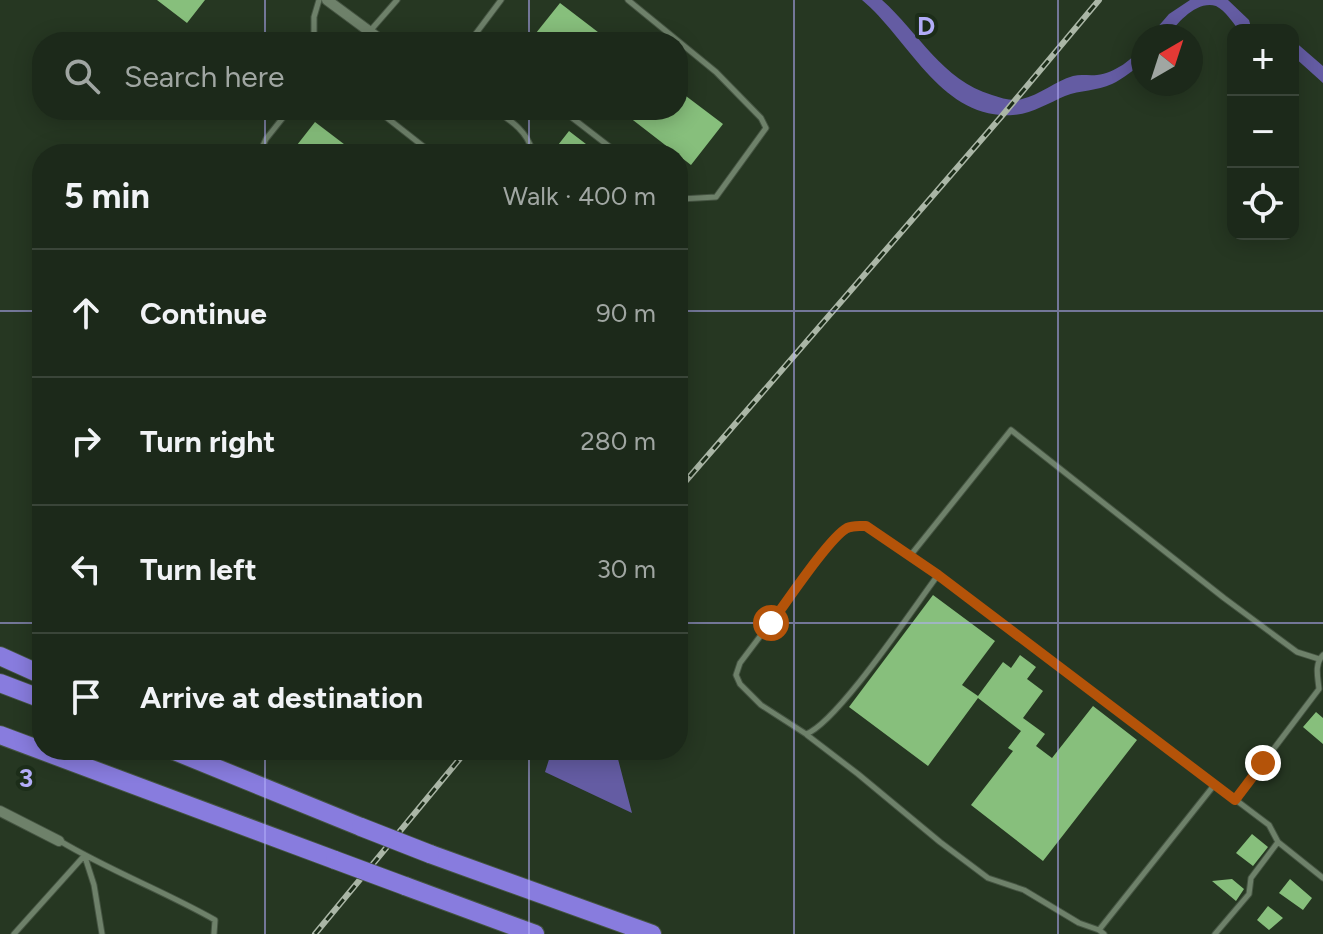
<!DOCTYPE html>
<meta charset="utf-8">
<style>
body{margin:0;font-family:Figtree,sans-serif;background:#293527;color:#f1f3f6}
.controls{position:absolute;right:24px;top:24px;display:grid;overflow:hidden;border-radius:16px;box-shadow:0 4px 20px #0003}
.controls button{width:72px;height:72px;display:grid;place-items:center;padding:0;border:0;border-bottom:2px solid #3a4539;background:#1c291a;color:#f1f3f6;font:40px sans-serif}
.compass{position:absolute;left:1131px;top:24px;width:72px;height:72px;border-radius:50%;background:#1c291a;box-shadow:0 4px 20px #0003;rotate:39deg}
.stop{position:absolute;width:24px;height:24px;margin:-18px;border:6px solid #b45309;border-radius:50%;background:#fff}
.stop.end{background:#b45309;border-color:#fff;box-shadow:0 2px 8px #0008}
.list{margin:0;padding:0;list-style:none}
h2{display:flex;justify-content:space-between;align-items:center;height:104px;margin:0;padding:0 32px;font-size:34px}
h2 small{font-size:26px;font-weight:400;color:#a0a6a2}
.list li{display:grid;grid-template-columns:52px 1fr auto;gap:24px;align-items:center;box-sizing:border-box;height:128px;padding:0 32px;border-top:2px solid #3a4539}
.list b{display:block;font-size:30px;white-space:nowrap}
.list em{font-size:26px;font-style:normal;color:#a0a6a2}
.icon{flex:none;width:44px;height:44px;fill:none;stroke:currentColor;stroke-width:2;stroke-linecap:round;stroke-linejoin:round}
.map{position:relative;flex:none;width:1323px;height:934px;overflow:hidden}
.search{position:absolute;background:#1c291a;box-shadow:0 4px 20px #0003;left:32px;top:32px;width:656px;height:88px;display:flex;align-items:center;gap:20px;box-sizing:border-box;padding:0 28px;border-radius:32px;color:#a0a6a2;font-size:30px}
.panel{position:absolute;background:#1c291a;box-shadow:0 4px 20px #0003;left:32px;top:144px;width:656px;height:616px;border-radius:32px}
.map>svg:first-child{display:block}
.water{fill:#645ca3}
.building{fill:#87bf7c}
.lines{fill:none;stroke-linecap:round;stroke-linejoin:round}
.service-casing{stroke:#455442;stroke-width:7}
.minor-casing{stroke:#455442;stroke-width:12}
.motorway-casing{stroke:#455442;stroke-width:20}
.service{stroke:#6e816a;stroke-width:5}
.minor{stroke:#6e816a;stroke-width:10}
.motorway{stroke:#887cde;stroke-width:18}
.rail-casing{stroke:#aab6a6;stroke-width:6}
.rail{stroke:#1c2d19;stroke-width:3;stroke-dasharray:9;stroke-linecap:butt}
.motorway-bridge-casing{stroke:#455442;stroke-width:20;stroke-linecap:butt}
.motorway-bridge{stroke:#887cde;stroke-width:18}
.route{stroke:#b45309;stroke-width:10}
.grid{fill:none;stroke:#b3adf9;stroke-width:2;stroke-opacity:0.55}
.grid-label{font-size:26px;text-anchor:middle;font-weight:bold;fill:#b3adf9;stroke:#1c2d19;stroke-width:8;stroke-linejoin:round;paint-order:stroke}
</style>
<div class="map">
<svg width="1323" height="934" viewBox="0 0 1323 934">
<rect width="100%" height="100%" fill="#263722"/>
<path class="water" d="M862 0H882C919 33 942 80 992 95 1002 98 1012 102 1022 99 1040 95 1055 81 1073 76 1081 74 1089 76 1097 75 1115 73 1133 59 1143 46V63C1133 70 1123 79 1112 84 1097 91 1080 90 1065 96 1049 103 1031 114 1013 115 941 120 909 39 862 0Z
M1190 0H1228L1249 20 1251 27 1259 30H1239C1232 22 1226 11 1216 6 1197 0 1177 23 1168 36H1150L1169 14Z
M1293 40 1323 66V83L1293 56Z
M552 750H623L618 759 632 813 545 772Z"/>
<path class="building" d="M157 0H205L187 23Z
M560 3 611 42H537L532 38Z
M678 90 723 124 691 165 620 110H678Z
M315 122 357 154H290Z
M569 131 599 154H551Z
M933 595 995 641 962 685 978 696 1003 662 1011 668 1020 655 1036 667 1027 679 1043 691 1023 718 1045 734 1036 746 1052 758 1093 706 1137 740 1043 861 971 805 1013 751 1008 748 1021 731 978 698 928 766 849 707Z
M1316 712 1323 718V744L1303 727Z
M1252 834 1268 847 1253 866 1236 853Z
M1232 879 1244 889 1236 901 1212 881Z
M1290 879 1312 898 1303 910 1279 893Z
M1268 906 1283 918 1269 930 1257 920Z"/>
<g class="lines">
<defs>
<path id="service" d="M628 0 716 72 761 118 766 128 716 197 681 199 678 197
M370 31 397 0
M314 42V17L319 0
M465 42 471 40 501 0
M377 110 433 154
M495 110C511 121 526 130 532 150L530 154
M562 110 619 154
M259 154 266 139 289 110
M910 556 1011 430 1224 598 1297 652 1319 659
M938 575C914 607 837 723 806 734L761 705 740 684 736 675 740 663 828 546C840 533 847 526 866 526L938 575 1269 825 1278 842 1323 878
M807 735 858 774 940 842 988 878 1024 890 1079 923 1099 930
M1235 800 1319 689C1318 678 1314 664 1323 655
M60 841C110 871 164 891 215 920L214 934
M85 857 94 885 102 934
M14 934 84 856
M1104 934 1099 930 1215 784
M1215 934 1249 894 1251 878 1278 842"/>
<path id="minor" d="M327 0 377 37
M0 811 59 841"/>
<path id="motorway" d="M0 656 42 675
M0 683 42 699
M0 735 335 860
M172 750 361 827
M430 854 652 934
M405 886 535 934"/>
</defs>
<use href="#service" class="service-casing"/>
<use href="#minor" class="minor-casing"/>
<use href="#motorway" class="motorway-casing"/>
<use href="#service" class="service"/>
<use href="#minor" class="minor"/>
<use href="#motorway" class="motorway"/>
<defs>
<path id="rail" d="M678 490 1001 117 1099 0
M315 934 467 750"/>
</defs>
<use href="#rail" class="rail-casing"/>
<use href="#rail" class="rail"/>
<defs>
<path id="motorway-bridge" d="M361 827 430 854
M335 860 405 886"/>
</defs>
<use href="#motorway-bridge" class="motorway-bridge-casing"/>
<use href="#motorway-bridge" class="motorway-bridge"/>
</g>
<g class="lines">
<path class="route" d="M771 623C786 603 829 538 847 528 853 525 859 526 866 526L938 575 1235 800 1263 763"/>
</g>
<path class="grid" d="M265 0V42M529 0V42M794 0V934M1058 0V934M265 110V154M529 110V154M0 311H42M678 311H1323M0 623H42M678 623H1323M265 750V934M529 750V934"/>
<g class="grid-label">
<text x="926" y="35">D</text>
<text x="26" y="787">3</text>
</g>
</svg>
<div class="controls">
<button>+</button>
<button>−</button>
<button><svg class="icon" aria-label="locate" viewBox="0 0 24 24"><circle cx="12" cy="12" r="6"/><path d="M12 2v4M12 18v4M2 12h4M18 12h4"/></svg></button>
</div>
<svg class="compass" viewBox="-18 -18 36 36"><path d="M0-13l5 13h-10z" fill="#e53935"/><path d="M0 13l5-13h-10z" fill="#a0a6a2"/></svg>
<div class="stop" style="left:771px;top:623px"></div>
<div class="stop end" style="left:1263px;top:763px"></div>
<div class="search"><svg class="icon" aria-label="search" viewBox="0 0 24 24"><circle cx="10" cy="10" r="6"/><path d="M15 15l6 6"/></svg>Search here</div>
<section class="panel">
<h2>5 min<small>Walk · 400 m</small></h2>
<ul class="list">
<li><svg class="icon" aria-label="ahead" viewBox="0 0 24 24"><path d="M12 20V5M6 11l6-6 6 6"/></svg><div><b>Continue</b></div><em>90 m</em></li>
<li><svg class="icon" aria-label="right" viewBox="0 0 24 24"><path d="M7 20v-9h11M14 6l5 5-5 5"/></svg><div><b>Turn right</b></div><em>280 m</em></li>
<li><svg class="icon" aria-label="left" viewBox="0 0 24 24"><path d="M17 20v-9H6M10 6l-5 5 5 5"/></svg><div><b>Turn left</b></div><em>30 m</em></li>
<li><svg class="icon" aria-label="arrive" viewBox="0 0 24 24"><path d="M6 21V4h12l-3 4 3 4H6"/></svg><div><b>Arrive at destination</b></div></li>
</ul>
</section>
</div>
